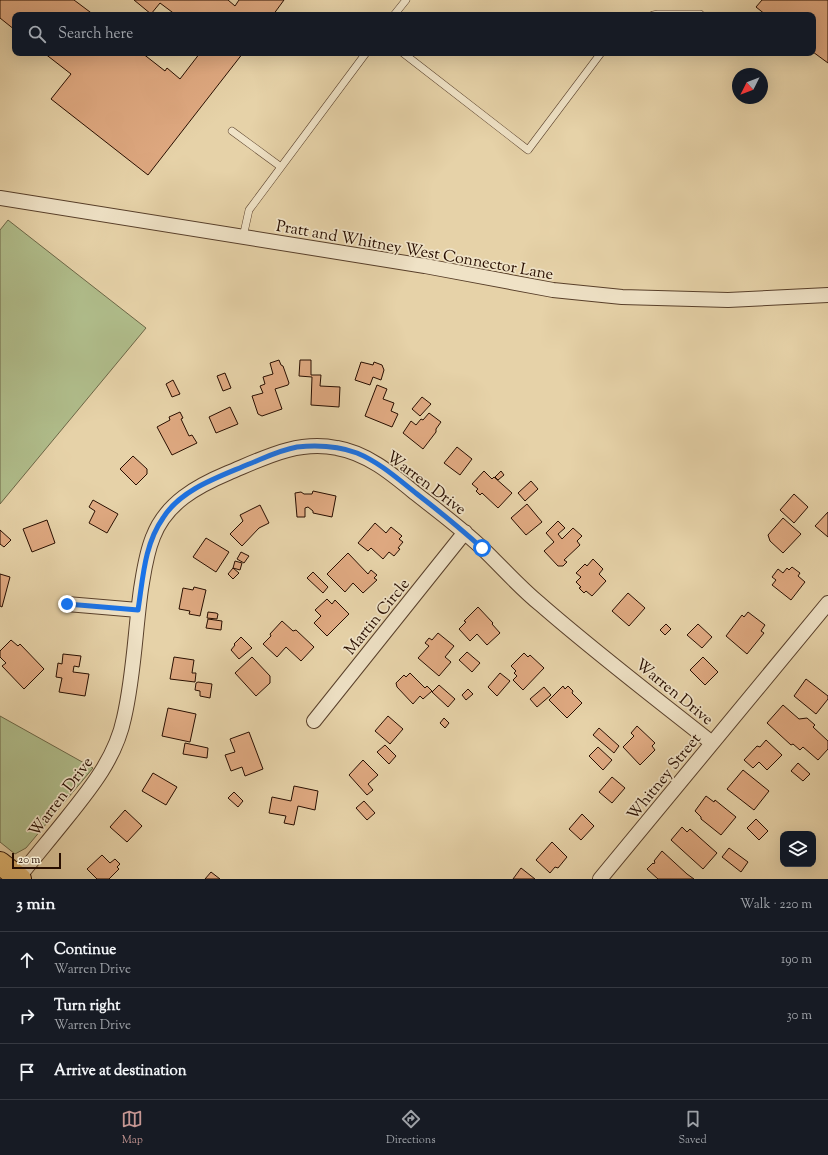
<!DOCTYPE html>
<meta charset="utf-8">
<style>
body{margin:0;font-family:"Sorts Mill Goudy",serif;background:#20242c;color:#f1f3f6}
.controls{position:absolute;right:12px;bottom:12px;display:grid;overflow:hidden;border-radius:8px;box-shadow:0 4px 16px #0002}
.controls button{width:36px;height:36px;display:grid;place-items:center;padding:0;border:0;border-bottom:1px solid #363941;background:#171b24;color:#f1f3f6;font:20px sans-serif}
.compass{position:absolute;left:732px;top:68px;width:36px;height:36px;border-radius:50%;background:#171b24;box-shadow:0 4px 16px #0002;rotate:228deg}
.scale{position:absolute;left:12px;bottom:10px;width:49px;box-sizing:border-box;padding-left:4px;border:2px solid #280e00;border-top:0;font-size:11px;line-height:14px;white-space:nowrap;color:#280e00;-webkit-text-stroke:3px #efe2c6;paint-order:stroke}
.stop{position:absolute;width:12px;height:12px;margin:-9px;border:3px solid #1a73e8;border-radius:50%;background:#fff}
.stop.end{background:#1a73e8;border-color:#fff;box-shadow:0 1px 4px #0008}
.list{margin:0;padding:0;list-style:none}
h2{display:flex;justify-content:space-between;align-items:center;height:52px;margin:0;padding:0 16px;font-size:17px}
h2 small{font-size:13px;font-weight:400;color:#9ea1a6}
.list li{display:grid;grid-template-columns:26px 1fr auto;gap:12px;align-items:center;box-sizing:border-box;height:56px;padding:0 16px;border-top:1px solid #363941}
.list b{display:block;font-size:15px;white-space:nowrap}
.list p{margin:0;font-size:13px;white-space:nowrap;color:#9ea1a6}
.list em{font-size:13px;font-style:normal;color:#9ea1a6}
.icon{flex:none;width:22px;height:22px;fill:none;stroke:currentColor;stroke-width:2;stroke-linecap:round;stroke-linejoin:round}
.map{position:relative;flex:none;width:828px;height:879px;overflow:hidden}
.search{position:absolute;background:#171b24;box-shadow:0 4px 16px #0002;left:12px;right:12px;top:12px;height:44px;display:flex;align-items:center;gap:10px;box-sizing:border-box;padding:0 14px;border-radius:8px;color:#9ea1a6;font-size:15px}
.sheet{height:220px;background:#171b24}
nav{display:flex;justify-content:space-around;align-items:center;box-sizing:border-box;height:56px;border-top:1px solid #363941;background:#171b24;font-size:11px;color:#9ea1a6}
nav a{display:grid;justify-items:center;gap:2px}
nav .on{color:#c59692}
.map>svg:first-child{display:block}
.green{fill:#b0bd8b;stroke:#6c6646}
.building{fill:#dfa981;stroke:#280e00}
.lines{fill:none;stroke-linecap:round;stroke-linejoin:round}
.lane-casing{stroke:#583f2a;stroke-width:8}
.street-casing{stroke:#583f2a;stroke-width:16}
.primary-casing{stroke:#280e00;stroke-width:24}
.lane{stroke:#efe2c6;stroke-width:7}
.street{stroke:#efe2c6;stroke-width:14}
.primary{stroke:#e3b974;stroke-width:22}
.route{stroke:#1a73e8;stroke-width:5}
.labels{text-anchor:middle;stroke-width:3.5;stroke-linejoin:round;paint-order:stroke}
.street-label{font-size:16px;fill:#280e00;stroke:#efe2c6}
</style>
<div class="map">
<svg width="828" height="879" viewBox="0 0 828 879">
<rect width="100%" height="100%" fill="#e6d2a8"/>
<filter id="stains"><feTurbulence type="fractalNoise" baseFrequency=".005" numOctaves="4"/><feColorMatrix values="0 0 0 0 .2 0 0 0 0 .09 0 0 0 0 .02 0 0 0 .5 -.17"/></filter>
<radialGradient id="worn" r=".72"><stop offset=".6" stop-color="#630" stop-opacity="0"/><stop offset="1" stop-color="#630" stop-opacity=".3"/></radialGradient>
<path class="green" d="M8 220 146 328 0 504V230Z
M0 716 93 768 26 848 15 854 0 842Z"/>
<path class="building" d="M0 0H74L94 15H15V30L0 18Z
M134 0H228L235 6 239 0H284L273 15H176L160 3 151 14Z
M762 0H828V63L813 52V15H766L756 7Z
M44 53H142L165 71 167 68 180 79 200 53H243L148 175 51 99 71 74Z
M279 360 281 365 283 366 289 383 288 385 275 389 282 409 262 416 258 414 252 396 263 393 260 386 265 384 263 377 273 374 270 363Z
M300 360H311V375H321L320 386 340 387 339 407 311 405 312 377 299 376Z
M361 362 373 365 374 362 382 365 384 370 381 380 373 377 370 385 355 380Z
M225 373 231 388 223 391 217 376Z
M173 380 180 394 172 397 166 384Z
M377 385 387 389 383 399 394 403 391 411 398 414 392 427 365 416Z
M422 397 431 404 420 416 412 409Z
M230 407 238 424 216 433 209 417Z
M180 412 183 418 181 419 189 436 192 435 197 443 172 455 157 427 170 420 169 417Z
M429 413 441 422 436 429V432L423 449 403 433 411 421 416 425 421 419 423 420Z
M457 447 472 459 460 475 444 463Z
M133 456 147 469V474L136 485 120 469Z
M484 471 492 479 494 477 512 493 498 508 482 493 480 495 476 491 478 489 472 484Z
M501 471 504 475 498 480 495 477Z
M531 481 538 489 525 501 518 493Z
M313 491 336 496 332 517 313 513V511L308 507 305 508V517H297L295 493 301 492 304 494H312Z
M794 494 808 507 794 523 780 510Z
M93 500 118 514 107 533 89 523 95 511 89 507Z
M527 504 542 522 526 535 511 518Z
M260 505 269 523 259 528 242 546 230 534 243 521 240 515Z
M828 512V537L815 526Z
M783 518 801 534 783 553 770 541 768 535Z
M47 520 55 543 32 552 23 529Z
M558 521 565 528 558 534 562 539 573 528 582 536 577 541 580 545 564 560 567 562 563 566H558L544 551 554 542 546 533Z
M375 523 386 533 391 527 402 536 399 539 403 542 398 548 400 549 394 556 389 552 383 559 371 548 368 551 358 543Z
M0 530 11 540 4 547 0 544Z
M206 538 229 552 216 572 193 557Z
M241 552 249 556 244 563 237 559Z
M348 553 368 574 371 570 377 575 374 578 377 580 363 593 353 583 345 592 327 574Z
M593 559 603 569 599 574 606 581 592 596 586 591 584 593 579 588 581 587 576 582 581 577 576 573 585 564 587 566Z
M235 561 242 563 240 570 233 568Z
M792 567 800 573 798 576 805 582 791 600 772 585 776 580 772 577 778 569 783 573 787 568 789 570Z
M233 568 239 573 233 579 228 574Z
M313 572 328 587 323 593 307 578Z
M0 574 10 577 2 607 0 606Z
M194 587 206 590 200 616 189 614 190 611 179 609 183 588 193 590Z
M628 593 645 608 629 626 612 611Z
M327 599 332 604 335 600 349 614 327 636 314 623 321 616 315 610Z
M478 607 493 623 492 624 500 633 487 645 477 634 470 641 459 629 466 622 464 621Z
M208 612 216 613 218 614 217 619 207 618Z
M748 612 765 625 761 631 764 633 747 654 726 636 742 615 744 617Z
M208 619 222 621 221 630 206 628Z
M282 621 293 631 296 630 314 647 301 661 286 647 277 657 263 644 271 636 270 634Z
M666 624 671 629 665 635 660 630Z
M698 624 712 637 702 648 687 635Z
M438 633 454 646 445 657 451 662 439 676 418 658 429 646 425 643 429 638 432 640Z
M241 637 252 648 239 659 231 650 235 645 234 644Z
M11 640 18 646 20 644 44 669 24 689 2 666 6 663 0 657V651Z
M467 652 480 663 472 672 459 660Z
M524 653 528 657 530 655 544 668 523 690 513 680 517 676 514 673 516 671 511 666Z
M63 654 81 656 79 667 74 666 73 672 89 674 85 696 59 692 62 678 56 677 58 663 62 664Z
M174 657 194 660 192 673H196L195 682 170 679Z
M252 657 270 676V683L256 696 235 673Z
M703 657 718 672 705 685 690 670Z
M410 673 425 688 427 686 432 691 423 699 420 696 413 704 397 687 396 683 404 675 406 677Z
M500 673 510 681 497 696 488 687Z
M806 679 828 696V699L816 714 794 696Z
M198 682 212 684 210 698 200 696V691L195 690 196 683Z
M439 685 455 699 448 707 432 692Z
M563 686 565 689 568 686 573 691 572 693 582 703 567 718 549 700Z
M544 687 551 695 537 707 530 699Z
M468 689 473 694 466 700 462 695Z
M783 705 799 719 807 718 815 725 813 727 828 741V749L818 760 803 747 800 750 793 744 791 745 767 723Z
M168 708 196 714 190 742 162 736Z
M388 716 403 729 390 744 375 731Z
M444 718 449 723 445 728 440 723Z
M637 726 655 743 652 746 655 750 640 765 623 747 634 736 631 733Z
M599 728 619 746 614 753 593 735Z
M249 732 263 769 245 776 242 767 231 771 225 755 235 752 230 739Z
M766 740 782 755 767 770 759 762 753 768 744 760 757 746 760 747Z
M185 743 208 748 207 758 183 754Z
M385 745 396 756 389 764 377 752Z
M598 747 612 760 603 770 589 756Z
M363 760 378 775 368 784 373 790 367 795 349 775Z
M798 763 810 774 803 781 791 771Z
M743 770 769 791 754 810 727 789Z
M153 773 177 787 166 805 142 791Z
M612 777 625 788 612 803 599 792Z
M294 786 318 791 315 810 298 806 294 825 284 823 286 816 269 813 272 797 291 801Z
M234 792 243 801 238 807 228 798Z
M706 796 714 802 715 800 736 817 721 835 701 819V817L695 811Z
M364 801 375 813 367 820 356 808Z
M125 810 142 826 127 842 110 827Z
M582 814 594 826 581 840 569 829Z
M756 819 768 831 759 840 747 828Z
M682 827 687 832 690 829 717 853 703 869 671 840Z
M552 842 567 857 558 868 555 867 550 873 536 860Z
M729 848 748 862 741 872 722 857Z
M662 851 687 874 694 879H658L647 869 653 863 654 864 655 862 654 861Z
M102 855 110 863 115 859 120 864 117 867 119 869 109 879H97L87 869Z
M521 868 535 879H513Z
M211 872 220 879H205Z"/>
<g class="lines">
<defs>
<path id="lane" d="M394 15 406 0
M653 15 658 14H700
M403 53 528 150 601 53
M232 131 281 167
M243 237 249 210 366 53"/>
<path id="street" d="M0 198 425 266 553 290 622 297 728 300 828 295
M67 604 138 610
M314 721 465 532
M18 878C34 858 50 839 66 819 91 788 116 757 124 718 134 675 135 632 141 589 144 571 146 554 153 537 166 503 197 486 228 473 264 458 297 440 337 448 367 453 392 474 415 493 438 511 461 528 482 548 501 566 519 587 540 604 595 652 654 697 712 743
M600 879 828 603"/>
<path id="primary" d="M0 863 20 879"/>
</defs>
<use href="#lane" class="lane-casing"/>
<use href="#street" class="street-casing"/>
<use href="#primary" class="primary-casing"/>
<use href="#lane" class="lane"/>
<use href="#street" class="street"/>
<use href="#primary" class="primary"/>
</g>
<g class="lines">
<path class="route" d="M67 604 138 610C143 579 144 545 163 518 181 489 219 477 249 464 264 458 280 450 297 447 317 445 338 446 357 453 379 462 398 479 417 494 439 511 461 529 482 548"/>
</g>
<g class="labels">
<g class="street-label">
<text transform="translate(415 249) rotate(10)" y="6">Pratt and Whitney West Connector Lane</text>
<text transform="translate(427 482) rotate(37)" y="6">Warren Drive</text>
<text transform="translate(376 616) rotate(-51)" y="6">Martin Circle</text>
<text transform="translate(675 691) rotate(39)" y="6">Warren Drive</text>
<text transform="translate(663 776) rotate(-51)" y="6">Whitney Street</text>
<text transform="translate(60 796) rotate(-53)" y="6">Warren Drive</text>
</g>
</g>
<rect width="100%" height="100%" filter="url(#stains)"/>
<rect width="100%" height="100%" fill="url(#worn)"/>
</svg>
<div class="controls">
<button><svg class="icon" aria-label="layers" viewBox="0 0 24 24"><path d="M12 4l9 5-9 5-9-5zM3 14l9 5 9-5"/></svg></button>
</div>
<svg class="compass" viewBox="-18 -18 36 36"><path d="M0-13l5 13h-10z" fill="#e53935"/><path d="M0 13l5-13h-10z" fill="#9ea1a6"/></svg>
<div class="scale">20 m</div>
<div class="stop" style="left:482px;top:548px"></div>
<div class="stop end" style="left:67px;top:604px"></div>
<div class="search"><svg class="icon" aria-label="search" viewBox="0 0 24 24"><circle cx="10" cy="10" r="6"/><path d="M15 15l6 6"/></svg>Search here</div>
</div>
<section class="sheet">
<h2>3 min<small>Walk · 220 m</small></h2>
<ul class="list">
<li><svg class="icon" aria-label="ahead" viewBox="0 0 24 24"><path d="M12 20V5M6 11l6-6 6 6"/></svg><div><b>Continue</b><p>Warren Drive</p></div><em>190 m</em></li>
<li><svg class="icon" aria-label="right" viewBox="0 0 24 24"><path d="M7 20v-9h11M14 6l5 5-5 5"/></svg><div><b>Turn right</b><p>Warren Drive</p></div><em>30 m</em></li>
<li><svg class="icon" aria-label="arrive" viewBox="0 0 24 24"><path d="M6 21V4h12l-3 4 3 4H6"/></svg><div><b>Arrive at destination</b></div></li>
</ul>
</section>
<nav>
<a class="on"><svg class="icon" aria-label="map" viewBox="0 0 24 24"><path d="M3 6l6-2 6 2 6-2v14l-6 2-6-2-6 2zM9 4v14M15 6v14"/></svg>Map</a>
<a><svg class="icon" aria-label="directions" viewBox="0 0 24 24"><path d="M12 3l9 9-9 9-9-9zM9 14v-3h6M13 9l2 2-2 2"/></svg>Directions</a>
<a><svg class="icon" aria-label="saved" viewBox="0 0 24 24"><path d="M7 4h10v16l-5-4-5 4z"/></svg>Saved</a>
</nav>
